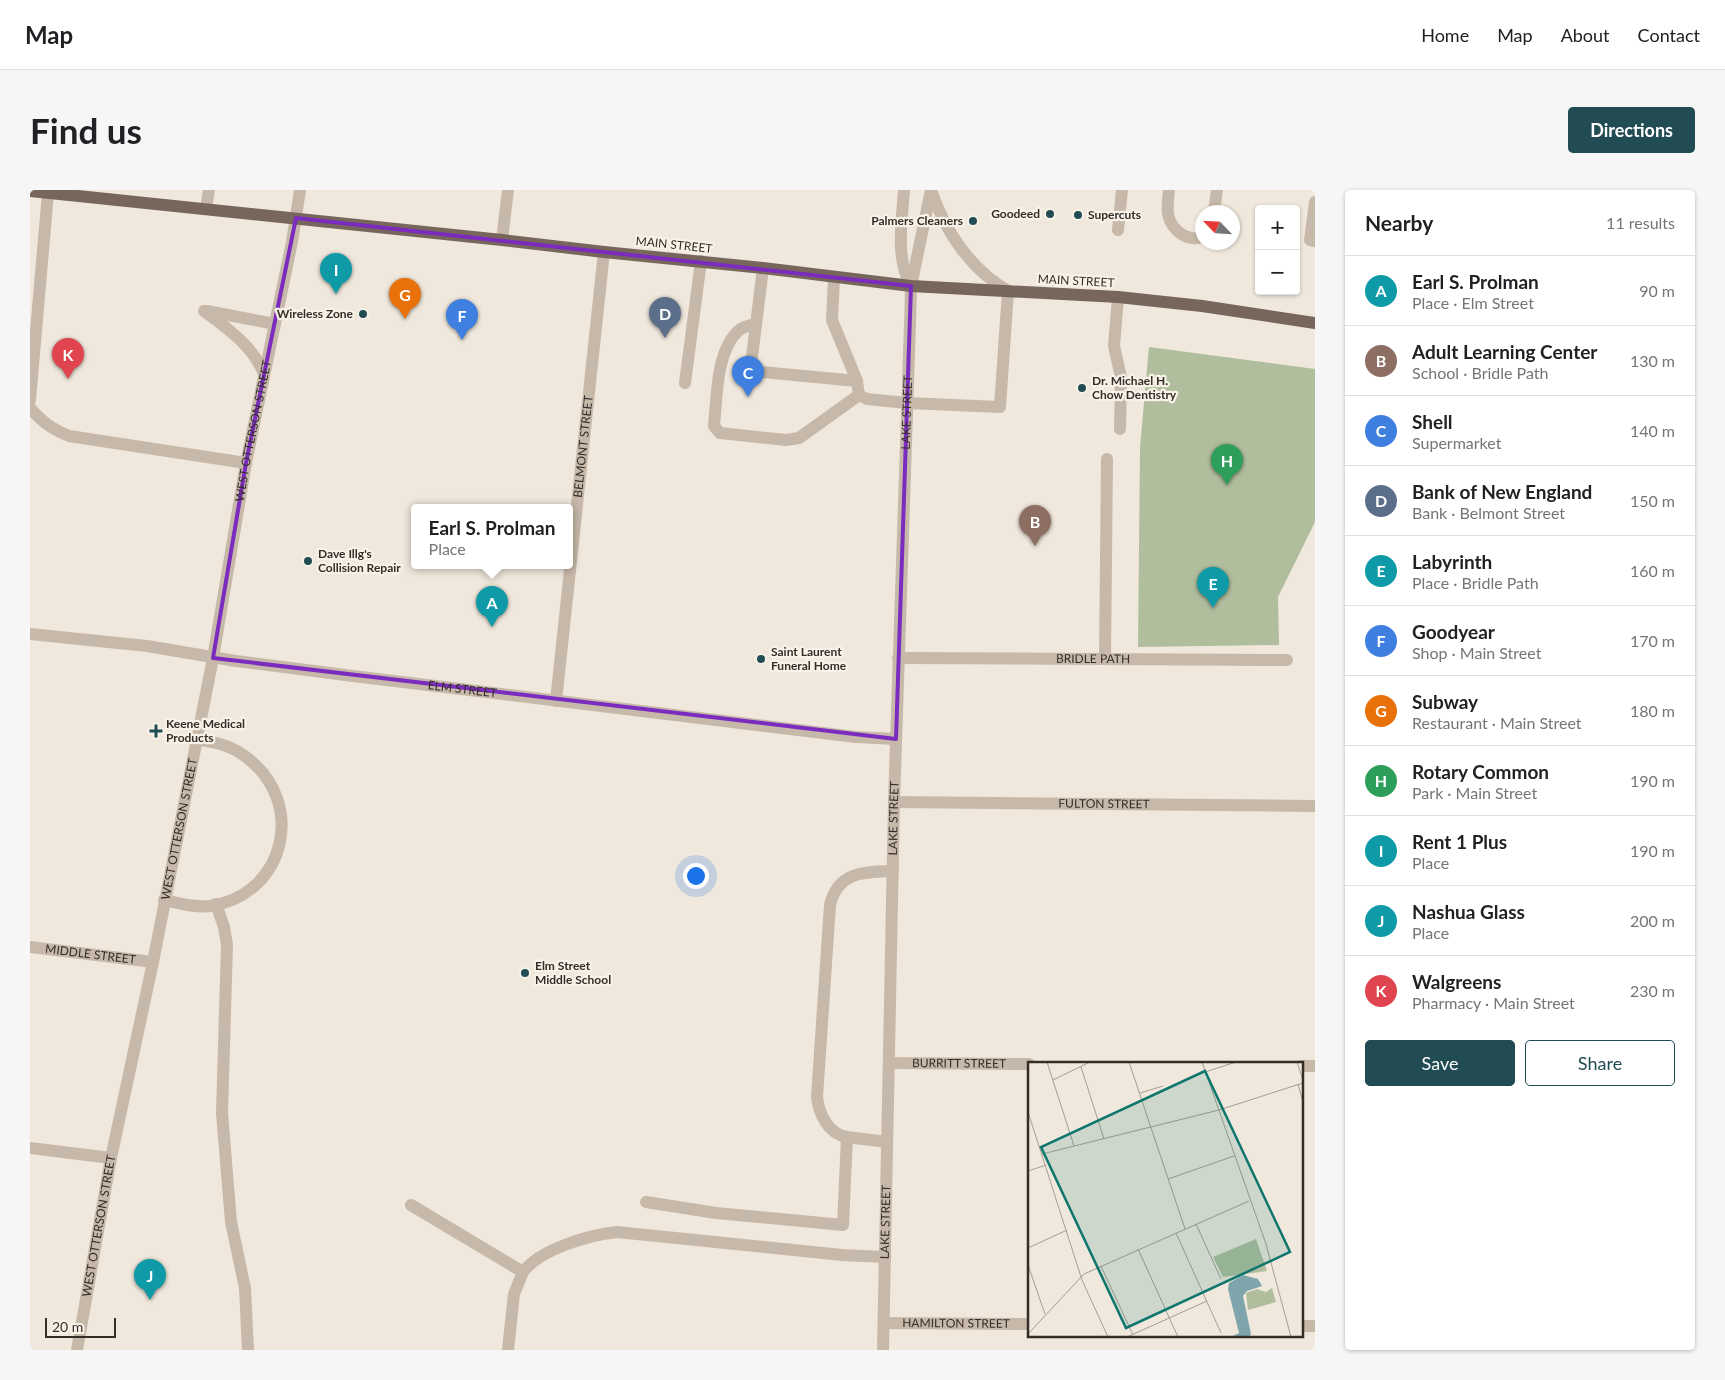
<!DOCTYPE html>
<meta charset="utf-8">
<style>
body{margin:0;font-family:Lato,sans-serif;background:#f6f6f6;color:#202124}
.controls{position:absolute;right:15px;top:15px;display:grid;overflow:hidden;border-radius:5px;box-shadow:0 1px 4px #0004}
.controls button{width:45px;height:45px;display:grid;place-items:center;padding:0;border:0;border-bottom:1px solid #e0e0e0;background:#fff;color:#202124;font:25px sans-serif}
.compass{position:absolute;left:1165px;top:15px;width:45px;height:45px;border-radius:50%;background:#fff;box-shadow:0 1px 4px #0004;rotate:295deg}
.scale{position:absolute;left:15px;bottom:12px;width:71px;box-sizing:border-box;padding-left:5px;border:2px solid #352d28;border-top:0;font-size:14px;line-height:18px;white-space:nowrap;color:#352d28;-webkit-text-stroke:4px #f8f2e8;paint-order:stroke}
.you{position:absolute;left:665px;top:685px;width:18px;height:18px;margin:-12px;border:4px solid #fff;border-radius:50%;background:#1a73e8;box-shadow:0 0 0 8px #1a73e833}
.badge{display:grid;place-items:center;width:32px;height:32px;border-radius:50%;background:#214c53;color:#fff;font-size:16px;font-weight:700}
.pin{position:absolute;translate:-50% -41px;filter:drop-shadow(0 1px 2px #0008)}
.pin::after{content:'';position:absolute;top:26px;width:18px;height:15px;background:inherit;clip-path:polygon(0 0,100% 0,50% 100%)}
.popup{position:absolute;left:381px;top:314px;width:162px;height:65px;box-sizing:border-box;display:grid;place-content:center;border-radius:5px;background:#fff;filter:drop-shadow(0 1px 4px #0005);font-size:16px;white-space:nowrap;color:#757577}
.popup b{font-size:19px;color:#202124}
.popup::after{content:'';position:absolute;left:50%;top:100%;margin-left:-10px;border:10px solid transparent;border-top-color:#fff}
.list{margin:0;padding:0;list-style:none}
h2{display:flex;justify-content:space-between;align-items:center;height:65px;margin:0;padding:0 20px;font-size:21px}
h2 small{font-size:16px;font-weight:400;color:#757577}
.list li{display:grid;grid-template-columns:32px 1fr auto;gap:15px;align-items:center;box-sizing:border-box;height:70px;padding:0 20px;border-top:1px solid #e0e0e0}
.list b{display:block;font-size:19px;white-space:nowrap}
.list p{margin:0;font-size:16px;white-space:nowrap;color:#757577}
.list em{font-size:16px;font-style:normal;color:#757577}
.actions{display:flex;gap:10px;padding:15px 20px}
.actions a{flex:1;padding:11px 0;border:1px solid #214c53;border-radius:5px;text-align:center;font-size:18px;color:#214c53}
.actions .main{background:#214c53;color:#fff}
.map{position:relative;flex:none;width:1285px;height:1160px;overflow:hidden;border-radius:5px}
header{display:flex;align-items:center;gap:30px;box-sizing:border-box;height:70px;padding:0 25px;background:#fff;border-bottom:1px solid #e0e0e0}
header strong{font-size:24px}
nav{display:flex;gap:28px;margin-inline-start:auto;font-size:18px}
.intro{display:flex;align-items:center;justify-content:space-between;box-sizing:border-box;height:120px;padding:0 30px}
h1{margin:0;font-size:35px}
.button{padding:12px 22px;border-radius:5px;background:#214c53;color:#fff;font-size:18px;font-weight:700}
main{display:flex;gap:30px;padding:0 30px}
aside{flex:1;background:#fff;border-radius:5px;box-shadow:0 1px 4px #0004}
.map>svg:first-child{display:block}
.green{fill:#b0be9d}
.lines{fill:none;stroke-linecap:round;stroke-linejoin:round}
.minor{stroke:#c7b9a9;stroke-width:12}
.major{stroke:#76665b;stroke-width:12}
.marked{fill:none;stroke:#7b2cbf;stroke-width:4;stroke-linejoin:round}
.poi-dot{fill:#214c53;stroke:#f8f2e8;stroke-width:2}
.labels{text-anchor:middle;stroke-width:4.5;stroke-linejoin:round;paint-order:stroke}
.poi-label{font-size:12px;font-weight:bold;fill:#352d28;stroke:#f8f2e8;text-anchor:start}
.street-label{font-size:12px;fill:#352d28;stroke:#f8f2e8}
.inset-road{fill:none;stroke:#a59d94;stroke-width:1}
.view{fill:#0f766e;fill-opacity:0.15;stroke:#0f766e;stroke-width:2.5}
.inset-edge{fill:none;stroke:#352d28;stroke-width:2.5}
</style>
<header>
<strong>Map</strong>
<nav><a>Home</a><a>Map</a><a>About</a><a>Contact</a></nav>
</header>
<div class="intro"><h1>Find us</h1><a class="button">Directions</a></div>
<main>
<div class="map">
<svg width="1285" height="1160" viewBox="0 0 1285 1160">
<rect width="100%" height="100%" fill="#f0e8dc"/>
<path class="green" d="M1119 157 1285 179V332L1248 407 1249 455 1108 457 1110 257Z"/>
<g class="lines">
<g class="minor">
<path d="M874 0C872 32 865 67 881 96"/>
<path d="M1139 0C1138 8 1137 16 1138 24 1141 40 1157 52 1172 47"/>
<path d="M1285 12 1280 50 1285 51"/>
<path d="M176 19 179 0"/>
<path d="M1184 22 1187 0"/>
<path d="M1088 40 1092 0"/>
<path d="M472 50 478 0"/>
<path d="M733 78 721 175 724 179 731 182 827 191 829 205 837 209 877 213 970 217 978 101C940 79 915 41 901 0"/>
<path d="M804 88 802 130 827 191"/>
<path d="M1088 107 1084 156 1091 187 1090 239"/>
<path d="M174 121C198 139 223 156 234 184"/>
<path d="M177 121 245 134"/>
<path d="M726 134C721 135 712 137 708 141 686 162 687 207 684 236L690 243 756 250 769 248 829 205"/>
<path d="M655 193 671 71"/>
<path d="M0 210 18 3"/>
<path d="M0 218C12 232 22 239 39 246L216 273"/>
<path id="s1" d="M0 444 117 456 206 471 323 486 826 547 866 549"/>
<path id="s2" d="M868 468 1257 470"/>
<path d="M1075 469 1077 269"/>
<path id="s3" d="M526 511 574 62"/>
<path id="s4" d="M864 612 1285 616"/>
<path d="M134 710C148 713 165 718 180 716 256 705 277 612 216 567 201 555 184 552 166 549"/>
<path d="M186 714 194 737 197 755 192 923 201 1032 215 1098 218 1160"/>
<path id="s5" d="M0 757 123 772"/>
<path id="s6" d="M859 873 999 874"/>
<path d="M1271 876H1285"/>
<path d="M817 947C798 944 789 924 787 907L800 715C808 682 833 682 863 681"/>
<path d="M0 958 81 968"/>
<path d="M616 1012 686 1023 813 1035 817 947 857 952"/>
<path d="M381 1015 493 1082 484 1104 478 1160"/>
<path d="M493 1082C510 1059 559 1045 587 1042L812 1065 855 1067"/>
<path id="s7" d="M854 1133 999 1134"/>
<path d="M1271 1136H1285"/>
<path id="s8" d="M47 1160 81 968 123 772 183 468 216 273 262 52 270 0"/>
<path id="s9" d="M853 1160 864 612 880 134 881 96 901 0"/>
</g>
<path class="major" d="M0 1 472 50 574 62 733 78 881 96 1088 107 1172 116 1285 133"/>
</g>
<path class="marked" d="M266 28 881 96 866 549 183 468 216 273Z"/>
<g class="poi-dot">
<circle cx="1020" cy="24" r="5"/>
<circle cx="1048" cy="25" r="5"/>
<circle cx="943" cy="31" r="5"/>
<circle cx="333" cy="124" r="5"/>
<circle cx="1052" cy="198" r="5"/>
<circle cx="278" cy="371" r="5"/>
<circle cx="731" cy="469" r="5"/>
<path d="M123.5 533.5h5v5h5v5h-5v5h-5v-5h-5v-5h5z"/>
<circle cx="495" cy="783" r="5"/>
</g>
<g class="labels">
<g class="poi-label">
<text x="1010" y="28" text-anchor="end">Goodeed</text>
<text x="1058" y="29">Supercuts</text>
<text x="933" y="35" text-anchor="end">Palmers Cleaners</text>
<text x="323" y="128" text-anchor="end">Wireless Zone</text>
<text x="1062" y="195">Dr. Michael H.<tspan x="1062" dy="14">Chow Dentistry</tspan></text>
<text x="288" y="368">Dave Illg's<tspan x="288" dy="14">Collision Repair</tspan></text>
<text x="741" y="466">Saint Laurent<tspan x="741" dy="14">Funeral Home</tspan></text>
<text x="136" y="538">Keene Medical<tspan x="136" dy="14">Products</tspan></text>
<text x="505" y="780">Elm Street<tspan x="505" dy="14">Middle School</tspan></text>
</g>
<g class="street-label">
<text transform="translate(644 55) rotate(6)" y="4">MAIN STREET</text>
<text transform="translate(1046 91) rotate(3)" y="4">MAIN STREET</text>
<text dy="4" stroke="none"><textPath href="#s9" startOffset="938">LAKE STREET</textPath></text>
<text dy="4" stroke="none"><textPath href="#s8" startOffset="936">WEST OTTERSON STREET</textPath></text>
<text dy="4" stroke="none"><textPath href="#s3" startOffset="256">BELMONT STREET</textPath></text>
<text dy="4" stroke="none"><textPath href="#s2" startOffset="195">BRIDLE PATH</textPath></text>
<text dy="4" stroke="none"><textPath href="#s1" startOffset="436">ELM STREET</textPath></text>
<text dy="4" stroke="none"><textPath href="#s4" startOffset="210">FULTON STREET</textPath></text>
<text dy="4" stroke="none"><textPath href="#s9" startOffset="532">LAKE STREET</textPath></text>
<text dy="4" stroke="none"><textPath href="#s8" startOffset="531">WEST OTTERSON STREET</textPath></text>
<text dy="4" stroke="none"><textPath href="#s5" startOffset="61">MIDDLE STREET</textPath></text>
<text dy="4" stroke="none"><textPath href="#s6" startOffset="70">BURRITT STREET</textPath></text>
<text dy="4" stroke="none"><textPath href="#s9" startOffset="128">LAKE STREET</textPath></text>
<text dy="4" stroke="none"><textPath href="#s8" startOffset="126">WEST OTTERSON STREET</textPath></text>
<text dy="4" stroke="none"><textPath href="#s7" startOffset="72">HAMILTON STREET</textPath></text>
</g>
</g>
<g transform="translate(998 872)">
<rect width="275" height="275" fill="#f0e8dc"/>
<path d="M228 177 239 209 195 215 185 195ZM244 226 248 240 220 248 218 231 229 227 238 230Z" fill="#b0be9d"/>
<path d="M215 213 230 217 234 224 219 229 215 234 223 272 221 275H203L211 271 200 227 201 221Z" fill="#7da5ab"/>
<path class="inset-road" d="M19 0 46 84M101 0 157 167M174 0 238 182 263 275M269 0 275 18M53 5 76 77M177 10 208 0M25 18 62 0M270 22 275 40M112 31 135 24M0 50 54 218 80 275M14 92 191 48 275 21M0 109 18 103M140 117 206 94M168 162 193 217M148 171 193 271M0 186 39 168M110 187 150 275M0 203 17 252M73 204 105 273M0 272 56 212 221 139M99 275 179 239"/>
<path class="view" d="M177 9 262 190 98 266 13 85Z"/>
<rect width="275" height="275" class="inset-edge"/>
</g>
</svg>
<div class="controls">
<button>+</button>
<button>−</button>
</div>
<svg class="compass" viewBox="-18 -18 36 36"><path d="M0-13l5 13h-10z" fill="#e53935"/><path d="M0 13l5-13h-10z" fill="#757577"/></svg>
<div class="scale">20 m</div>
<div class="you"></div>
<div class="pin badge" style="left:462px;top:437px;background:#0f9aa8">A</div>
<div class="popup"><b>Earl S. Prolman</b>Place</div>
<div class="pin badge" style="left:1005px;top:356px;background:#8d6e63">B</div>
<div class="pin badge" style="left:718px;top:207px;background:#3f7fe0">C</div>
<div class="pin badge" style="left:635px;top:148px;background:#5c6f8a">D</div>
<div class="pin badge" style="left:1183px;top:418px;background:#0f9aa8">E</div>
<div class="pin badge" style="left:432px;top:150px;background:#3f7fe0">F</div>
<div class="pin badge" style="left:375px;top:129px;background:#e8710a">G</div>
<div class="pin badge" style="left:1197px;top:295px;background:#2e9e5b">H</div>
<div class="pin badge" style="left:306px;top:104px;background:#0f9aa8">I</div>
<div class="pin badge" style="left:120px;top:1110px;background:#0f9aa8">J</div>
<div class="pin badge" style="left:38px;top:189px;background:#e0444e">K</div>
</div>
<aside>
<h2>Nearby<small>11 results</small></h2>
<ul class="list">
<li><span class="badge" style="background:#0f9aa8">A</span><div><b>Earl S. Prolman</b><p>Place · Elm Street</p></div><em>90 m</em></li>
<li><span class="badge" style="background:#8d6e63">B</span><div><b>Adult Learning Center</b><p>School · Bridle Path</p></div><em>130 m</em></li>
<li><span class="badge" style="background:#3f7fe0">C</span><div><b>Shell</b><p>Supermarket</p></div><em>140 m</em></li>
<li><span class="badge" style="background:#5c6f8a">D</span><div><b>Bank of New England</b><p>Bank · Belmont Street</p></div><em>150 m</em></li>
<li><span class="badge" style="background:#0f9aa8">E</span><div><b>Labyrinth</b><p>Place · Bridle Path</p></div><em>160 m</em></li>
<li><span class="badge" style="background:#3f7fe0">F</span><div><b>Goodyear</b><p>Shop · Main Street</p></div><em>170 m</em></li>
<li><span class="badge" style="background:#e8710a">G</span><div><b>Subway</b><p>Restaurant · Main Street</p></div><em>180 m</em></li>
<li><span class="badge" style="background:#2e9e5b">H</span><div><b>Rotary Common</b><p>Park · Main Street</p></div><em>190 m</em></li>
<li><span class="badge" style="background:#0f9aa8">I</span><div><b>Rent 1 Plus</b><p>Place</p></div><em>190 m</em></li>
<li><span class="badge" style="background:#0f9aa8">J</span><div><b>Nashua Glass</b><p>Place</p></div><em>200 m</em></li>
<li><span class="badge" style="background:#e0444e">K</span><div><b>Walgreens</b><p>Pharmacy · Main Street</p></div><em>230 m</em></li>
</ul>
<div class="actions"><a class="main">Save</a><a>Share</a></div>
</aside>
</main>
